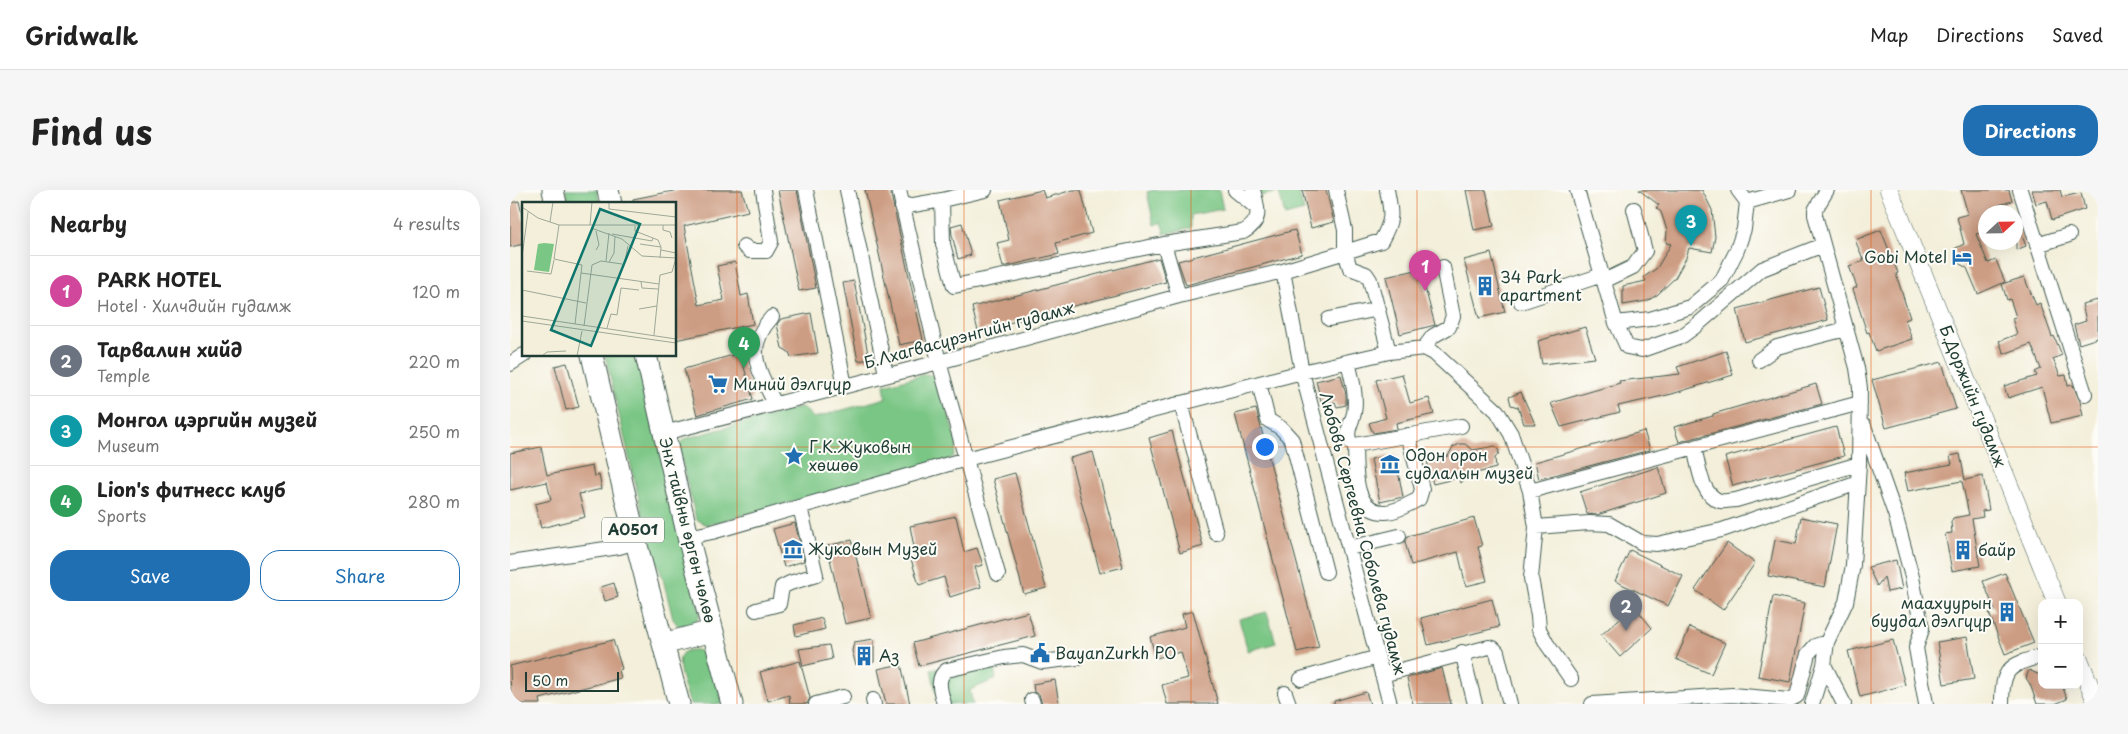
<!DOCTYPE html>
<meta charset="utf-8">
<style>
body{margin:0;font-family:"Playpen Sans",sans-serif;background:#f6f6f6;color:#222}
.controls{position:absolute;right:15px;bottom:15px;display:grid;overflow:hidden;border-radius:10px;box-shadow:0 5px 20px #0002}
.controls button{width:45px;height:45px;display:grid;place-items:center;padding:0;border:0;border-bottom:1px solid #e0e0e0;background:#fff;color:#222;font:25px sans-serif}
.compass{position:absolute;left:1468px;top:15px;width:45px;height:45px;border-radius:50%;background:#fff;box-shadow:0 5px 20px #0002;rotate:68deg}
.scale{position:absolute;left:15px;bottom:12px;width:94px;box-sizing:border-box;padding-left:5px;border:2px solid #1f3d34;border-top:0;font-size:14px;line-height:18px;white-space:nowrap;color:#1f3d34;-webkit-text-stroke:4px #fdfcf7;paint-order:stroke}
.you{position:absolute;left:754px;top:256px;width:18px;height:18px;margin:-12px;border:4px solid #fff;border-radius:50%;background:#1a73e8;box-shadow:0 0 0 8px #1a73e833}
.badge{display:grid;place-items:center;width:32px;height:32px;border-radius:50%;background:#1f6fb2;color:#fff;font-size:16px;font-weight:700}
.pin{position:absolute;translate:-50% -41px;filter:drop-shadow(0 1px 2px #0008)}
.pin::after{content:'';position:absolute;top:26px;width:18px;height:15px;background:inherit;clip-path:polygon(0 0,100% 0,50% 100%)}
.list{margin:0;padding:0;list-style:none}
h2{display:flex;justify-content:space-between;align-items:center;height:65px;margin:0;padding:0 20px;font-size:21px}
h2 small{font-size:16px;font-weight:400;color:#767676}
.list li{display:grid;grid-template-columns:32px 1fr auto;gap:15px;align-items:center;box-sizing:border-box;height:70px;padding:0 20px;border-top:1px solid #e0e0e0}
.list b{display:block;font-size:19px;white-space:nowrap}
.list p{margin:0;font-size:16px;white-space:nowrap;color:#767676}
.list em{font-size:16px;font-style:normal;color:#767676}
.actions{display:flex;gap:10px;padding:15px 20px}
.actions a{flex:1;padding:11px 0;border:1px solid #1f6fb2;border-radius:20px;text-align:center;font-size:18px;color:#1f6fb2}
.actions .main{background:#1f6fb2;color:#fff}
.map{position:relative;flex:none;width:1588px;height:514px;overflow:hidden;border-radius:20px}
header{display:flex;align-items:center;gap:30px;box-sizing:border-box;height:70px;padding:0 25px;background:#fff;border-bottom:1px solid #e0e0e0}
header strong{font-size:24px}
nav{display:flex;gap:28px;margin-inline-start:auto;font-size:18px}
.intro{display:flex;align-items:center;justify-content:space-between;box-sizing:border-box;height:120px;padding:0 30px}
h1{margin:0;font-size:35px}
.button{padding:12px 22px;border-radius:20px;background:#1f6fb2;color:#fff;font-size:18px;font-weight:700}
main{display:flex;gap:30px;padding:0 30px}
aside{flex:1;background:#fff;border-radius:20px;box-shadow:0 5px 20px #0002}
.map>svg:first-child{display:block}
.green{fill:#7ac685;stroke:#4c825c}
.building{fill:#cd9d83}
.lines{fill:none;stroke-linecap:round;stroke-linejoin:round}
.minor-casing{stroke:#3f584d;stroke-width:16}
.major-casing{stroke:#3f584d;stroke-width:19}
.highway-casing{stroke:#3f584d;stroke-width:23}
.minor{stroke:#fff;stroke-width:14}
.major{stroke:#fff;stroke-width:18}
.highway{stroke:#fff;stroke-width:21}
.grid{fill:none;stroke:#e8590c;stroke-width:1;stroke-opacity:0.55}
.labels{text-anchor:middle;stroke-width:4;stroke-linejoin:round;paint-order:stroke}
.shield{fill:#fdfcf7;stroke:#62766e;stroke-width:1}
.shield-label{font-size:15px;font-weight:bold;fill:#1f3d34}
.poi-label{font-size:16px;fill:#1f3d34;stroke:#fdfcf7;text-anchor:start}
.street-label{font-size:16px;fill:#1f3d34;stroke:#fdfcf7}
.inset-road{fill:none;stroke:#9ea898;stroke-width:1}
.view{fill:#0f766e;fill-opacity:0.15;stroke:#0f766e;stroke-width:2.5}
.inset-edge{fill:none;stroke:#1f3d34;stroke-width:2.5}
</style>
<header>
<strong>Gridwalk</strong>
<nav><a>Map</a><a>Directions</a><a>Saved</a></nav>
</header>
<div class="intro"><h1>Find us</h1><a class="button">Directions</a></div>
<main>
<aside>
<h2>Nearby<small>4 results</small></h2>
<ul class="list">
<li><span class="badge" style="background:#d1479c">1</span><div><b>PARK HOTEL</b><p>Hotel · Хилчдийн гудамж</p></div><em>120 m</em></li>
<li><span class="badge" style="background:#6b7280">2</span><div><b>Тарвалин хийд</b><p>Temple</p></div><em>220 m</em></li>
<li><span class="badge" style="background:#0f9aa8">3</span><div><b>Монгол цэргийн музей</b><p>Museum</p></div><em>250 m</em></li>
<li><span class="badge" style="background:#2e9e5b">4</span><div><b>Lion's фитнесс клуб</b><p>Sports</p></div><em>280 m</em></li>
</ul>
<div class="actions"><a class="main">Save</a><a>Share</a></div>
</aside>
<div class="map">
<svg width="1588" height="514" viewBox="0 0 1588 514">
<rect width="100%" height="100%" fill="#fdfcf7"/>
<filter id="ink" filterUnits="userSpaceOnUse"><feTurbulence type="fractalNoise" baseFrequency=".02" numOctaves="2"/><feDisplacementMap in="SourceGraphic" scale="10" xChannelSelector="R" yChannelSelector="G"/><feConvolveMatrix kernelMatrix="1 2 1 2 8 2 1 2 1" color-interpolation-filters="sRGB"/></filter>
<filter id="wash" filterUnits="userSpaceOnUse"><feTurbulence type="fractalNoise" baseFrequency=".0096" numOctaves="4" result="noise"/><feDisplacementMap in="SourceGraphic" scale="20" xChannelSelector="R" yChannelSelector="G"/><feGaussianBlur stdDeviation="1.12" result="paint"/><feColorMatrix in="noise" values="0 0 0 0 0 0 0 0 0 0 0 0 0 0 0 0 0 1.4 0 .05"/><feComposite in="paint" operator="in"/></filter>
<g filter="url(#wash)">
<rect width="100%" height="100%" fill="#f3efda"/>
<path class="green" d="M55 0H87L90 14H59Z
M644 0H709L713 19 681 25V38L654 44 652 32 644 35 637 2Z
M750 0H788L794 21 775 26 769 2 751 6Z
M95 165H126L190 423 185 436 177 438 169 437 163 429 153 389 137 343Z
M416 184 426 187 430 193 447 255 444 266 440 269 197 335 186 329 169 259V255L174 249 292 217 304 228 376 208 374 195Z
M757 422 766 453 738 461 729 429Z
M186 460 195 462 201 469 213 514H180C177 503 162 468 174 462 178 460 182 460 186 460Z
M482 468 486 489 460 500 463 514H429L421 480Z"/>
<g id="blocks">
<path class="building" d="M168 0H232L238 21 174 36 189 115 214 110 207 76 225 72 231 106 238 104 243 134 165 150V14H123V9Z
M268 0H287L306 98 289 101Z
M355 0H380L413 150 389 155Z
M532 0 535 8 563 0H571L582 43 546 53 549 64 493 77 487 53 499 50 490 10Z
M792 0H816L824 32 801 38Z
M956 0H976L984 36 964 40Z
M1129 0H1192L1202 20 1205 47 1202 62 1179 58 1176 68 1165 88 1147 105 1137 111 1113 115V96L1136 91 1134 87 1147 78 1161 54 1156 53 1157 41 1154 31 1151 22 1146 18 1149 15Z
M1451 0H1499L1502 11 1489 15 1491 22H1476V41L1466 44 1478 73 1486 70 1495 92 1468 104 1457 78 1450 74 1444 59 1454 54 1447 27 1458 24Z
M1522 0H1550L1552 7 1571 3 1575 19 1542 30 1537 11 1526 14Z
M9 11 14 33V54L0 57V13Z
M1506 30 1516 56 1506 60Z
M452 33 461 65 448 69 442 45 441 36Z
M785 40 792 64 676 95 668 71Z
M1371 40 1388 83 1386 84 1400 128 1395 130 1402 149 1366 161 1359 142 1357 143 1343 99 1347 97 1339 76 1354 71 1345 50Z
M981 63 995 122 969 128 954 70Z
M649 68 656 92 468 141 462 117Z
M910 79 925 135 890 144 876 87Z
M1514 87 1526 115 1530 113 1542 147 1544 146 1552 165 1543 169 1550 186 1556 185 1558 196 1563 195 1570 211 1573 226 1541 233 1532 197 1498 208 1494 196 1527 186 1525 182 1531 179 1521 154 1494 164 1489 151 1507 144 1502 128 1506 127 1500 109 1497 110 1492 94Z
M344 91 359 169 348 171 333 93Z
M1309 97 1318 130 1235 152 1227 119Z
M1588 110V148L1569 154 1564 135 1576 131 1572 114Z
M301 123 308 163 281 167 279 162 272 158 267 134 271 129Z
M1075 137 1085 168 1032 174 1028 151Z
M1216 161 1223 185 1162 204 1108 216 1110 222 1051 237 1041 213 1110 193 1109 191 1170 184 1167 177Z
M230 163 243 209 187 225 174 179Z
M1432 172 1446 219 1376 238 1362 190Z
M57 173 69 217 56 220 45 176Z
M892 184 900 213 919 208 924 224 886 233 887 239 863 243 859 233 876 228 866 190Z
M831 185 836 205V215L827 217 825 212 812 215 806 191Z
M1306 194 1312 214 1169 252 1164 237 1203 226V224Z
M1011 202 1025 234H1014L1008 217 1001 215 999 207Z
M746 219 809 457 787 462 725 224Z
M1326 237 1334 266 1223 296 1215 267Z
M662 241 693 356 670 363 639 248Z
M1134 241 1140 260 1029 289 1025 272Z
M950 254H955L963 260 985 256 989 261 988 265 985 268 986 278 959 285 951 293 948 288 923 294 917 271 938 266 943 257Z
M31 257 37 285 82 276 84 286 89 285 92 299 69 304 75 327 31 338 25 314 41 310 37 292 0 300V263Z
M583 262 613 377 590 383 560 268Z
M1450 264 1455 290 1473 286 1479 320 1472 321 1473 327 1462 329 1470 376 1442 381 1435 344 1442 343 1441 332 1443 328 1459 325 1452 291 1398 301 1394 283 1442 274 1440 266Z
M885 265 893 307 870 312 861 269Z
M1148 277 1156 303 1087 325 1077 324 1070 302Z
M505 283 536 398 514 404 483 289Z
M446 326 454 362 467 358 473 375 465 377 471 397 440 407 434 387 409 395 401 369 406 368 400 336Z
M1291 327 1327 334 1315 397 1258 386 1265 350 1286 354Z
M964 328 972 356 968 357 977 391 956 396 948 362 901 375 895 352 898 346Z
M285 333 294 371 274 377 263 339Z
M342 350 361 428 335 434 317 356Z
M1217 353 1245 373 1213 420 1185 400Z
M1120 360 1173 386 1158 416 1105 391Z
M1386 370 1392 399 1377 402 1374 387 1367 396 1358 377Z
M1495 383 1524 453 1495 464 1479 423 1485 421 1473 391Z
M104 393 108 407 95 411 91 397Z
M1263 406 1295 413 1280 492 1248 486Z
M982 409 989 437 918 455 911 428Z
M1124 416 1142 438 1110 467 1091 445Z
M683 421 708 514H657L652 495 678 488 671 462 646 468 640 447 675 437 672 424Z
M518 422 525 446 409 476 403 453Z
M312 428 315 439 286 446 284 435Z
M1180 437 1215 453 1201 484 1166 469Z
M1457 447 1464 489 1434 494 1427 452Z
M364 449V472L346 475 342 461 344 452Z
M103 450 112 479 109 480 111 488 30 509 31 514H1L0 476Z
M1383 450 1395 495 1350 507 1338 461Z
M319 455 322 469 293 476 289 459Z
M290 471 300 508 297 514H280L279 505 258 511 250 482Z
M391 474 400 514H376L368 479Z
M932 478 941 514H903L897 488Z
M1519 480 1532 486V495H1552L1557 509 1545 514H1527L1520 494 1516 488Z
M545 490 549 514H532L529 504 524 502 523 494Z
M856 502 860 514H824V511Z"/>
</g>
</g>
<g filter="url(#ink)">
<use href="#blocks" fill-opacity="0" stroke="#3f584d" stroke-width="1"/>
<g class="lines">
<defs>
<path id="minor" d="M296 0 335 196
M337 0 376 184
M389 0 429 172 488 384
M725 0 747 18
M826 0 835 40V62L840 78 856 84 860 90 879 162
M1067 0 1106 133 1140 129 1180 117 1212 90 1227 60 1234 39 1237 12 1228 0
M1510 0 1575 204
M432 10 475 0
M1237 12 1279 0
M392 17 432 10 433 54 444 96 654 54
M1527 55 1559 45
M234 56 240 61H256L261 52 253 0
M773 81 792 182 880 514
M1094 91 1123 77 1135 61 1124 19
M669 106 654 54 733 42C753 31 748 19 743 0
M1011 112 1092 85
M262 127C233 159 249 180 265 214
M819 129 869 119
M1106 133 1117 157 1132 160 1172 146 1187 135 1252 79 1313 55
M914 158 923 146 939 137 943 126 933 77
M1249 170 1267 157 1336 139
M838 172C842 188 847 206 844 223 842 233 834 244 841 253L845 255 951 236
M0 174 14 165
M749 193 758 230 771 238 782 250 816 382
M671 213 706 343
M1354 236 1385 324 1402 387 1412 439 1406 458 1416 514
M154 243 429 172 669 106 773 81 871 51C883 30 882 24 877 0
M845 255C846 278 842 322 875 322 886 322 899 314 909 309L912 299 898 245
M1184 258C1189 274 1190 305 1210 311 1214 312 1221 310 1226 310L1349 274
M1020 301 1350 213
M1026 337 1079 333 1099 334 1132 353 1147 354 1212 340 1348 293
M178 347 202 342 456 269 792 182 879 162 914 158 924 163 987 221 1001 244 1020 301 1026 337 1021 388 1028 426 1029 439 1037 454 1061 489
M839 358 889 346
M0 373 109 357 126 352
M246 420 269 414 272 397 280 393 306 385 290 317
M952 462 965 514
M1314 475 1334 514
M872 485 979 457 983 458 987 462 1000 514
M791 489 868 467
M775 503 779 514
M363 510 364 514
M522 510 523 514
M306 514 333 507
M434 514C431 502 425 488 437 480L494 467 513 465 532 472 567 468
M1082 514 1222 505 1279 510 1287 506 1298 464 1305 456 1317 452
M1302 514 1314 475 1317 452 1336 412 1343 375 1349 274 1350 198 1347 178 1305 25V20L1317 0
M1492 514C1492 478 1499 475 1532 466"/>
<path id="major" d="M1379 0 1547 413
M1569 469 1587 514"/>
<path id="highway" d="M43 0 46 14
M98 0 101 14
M82 165 126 352 169 514
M136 165 178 347 222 514
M153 454 202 441"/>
</defs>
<use href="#minor" class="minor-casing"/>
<use href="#major" class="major-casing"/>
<use href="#highway" class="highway-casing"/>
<use href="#minor" class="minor"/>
<use href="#major" class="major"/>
<use href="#highway" class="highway"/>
</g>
</g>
<path class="grid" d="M227 0V514M454 0V514M681 0V514M907 0V514M1134 0V514M1361 0V514M0 257H1588"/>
<defs>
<symbol id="hotel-bare" viewBox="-9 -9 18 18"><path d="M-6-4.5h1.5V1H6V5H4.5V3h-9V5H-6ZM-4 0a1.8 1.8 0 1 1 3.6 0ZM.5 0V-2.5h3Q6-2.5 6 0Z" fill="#1f6fb2" stroke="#fdfcf7" stroke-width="2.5" paint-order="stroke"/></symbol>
<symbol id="building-bare" viewBox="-9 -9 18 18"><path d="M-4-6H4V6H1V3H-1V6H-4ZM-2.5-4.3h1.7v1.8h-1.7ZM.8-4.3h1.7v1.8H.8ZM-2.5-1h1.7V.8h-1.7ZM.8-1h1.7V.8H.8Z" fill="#1f6fb2" stroke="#fdfcf7" stroke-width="2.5" paint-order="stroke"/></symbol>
<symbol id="supermarket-bare" viewBox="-9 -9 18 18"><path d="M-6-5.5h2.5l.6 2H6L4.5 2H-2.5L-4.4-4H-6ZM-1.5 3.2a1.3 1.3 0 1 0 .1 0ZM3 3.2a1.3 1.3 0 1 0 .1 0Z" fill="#1f6fb2" stroke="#fdfcf7" stroke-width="2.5" paint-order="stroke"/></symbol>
<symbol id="sight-bare" viewBox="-9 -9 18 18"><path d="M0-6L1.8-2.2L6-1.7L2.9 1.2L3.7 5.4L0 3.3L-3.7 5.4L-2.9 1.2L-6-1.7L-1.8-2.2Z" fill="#1f6fb2" stroke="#fdfcf7" stroke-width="2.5" paint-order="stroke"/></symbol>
<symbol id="museum-bare" viewBox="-9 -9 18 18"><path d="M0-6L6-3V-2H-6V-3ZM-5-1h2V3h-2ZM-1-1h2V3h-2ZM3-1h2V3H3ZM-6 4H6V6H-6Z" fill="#1f6fb2" stroke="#fdfcf7" stroke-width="2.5" paint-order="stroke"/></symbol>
<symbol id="civic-bare" viewBox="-9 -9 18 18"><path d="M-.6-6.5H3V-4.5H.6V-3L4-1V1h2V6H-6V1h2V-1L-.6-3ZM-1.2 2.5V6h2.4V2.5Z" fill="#1f6fb2" stroke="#fdfcf7" stroke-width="2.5" paint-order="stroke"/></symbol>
</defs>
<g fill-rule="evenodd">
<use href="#hotel-bare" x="1438" y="53" width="28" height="28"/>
<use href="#building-bare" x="961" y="82" width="28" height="28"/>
<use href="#supermarket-bare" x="194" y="180" width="28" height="28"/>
<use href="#sight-bare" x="270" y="252" width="28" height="28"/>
<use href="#museum-bare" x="866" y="260" width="28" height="28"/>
<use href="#museum-bare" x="269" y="345" width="28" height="28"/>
<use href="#building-bare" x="1439" y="346" width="28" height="28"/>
<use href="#building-bare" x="1483" y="408" width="28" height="28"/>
<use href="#civic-bare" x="516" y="449" width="28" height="28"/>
<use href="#building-bare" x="340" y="452" width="28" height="28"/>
</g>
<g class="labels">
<rect class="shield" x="92" y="327.5" width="62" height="25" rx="4"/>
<g class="shield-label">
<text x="123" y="345">A0501</text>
</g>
<g class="poi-label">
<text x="1437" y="73" text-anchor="end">Gobi Motel</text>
<text x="990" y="93">34 Park<tspan x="990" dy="18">apartment</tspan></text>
<text x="223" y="200">Миний дэлгүүр</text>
<text x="299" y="263">Г.К.Жуковын<tspan x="299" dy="18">хөшөө</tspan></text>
<text x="895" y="271">Одон орон<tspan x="895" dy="18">судлалын музей</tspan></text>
<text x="298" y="365">Жуковын Музей</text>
<text x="1468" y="366">байр</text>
<text x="1482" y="419" text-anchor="end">маахуурын<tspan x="1482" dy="18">буудал дэлгүүр</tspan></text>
<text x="545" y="469">BayanZurkh PO</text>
<text x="369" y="472">Аз</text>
</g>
<g class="street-label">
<text transform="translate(459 145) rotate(-15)" y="6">Б.Лхагвасүрэнгийн гудамж</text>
<text transform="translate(1463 206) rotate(68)" y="6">Б.Доржийн гудамж</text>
<text transform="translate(178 340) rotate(76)" y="6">Энх тайвны өргөн чөлөө</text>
<text transform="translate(853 343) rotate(75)" y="6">Любовь Сергеевна Соболева гудамж</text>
</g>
</g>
<g transform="translate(12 12)">
<rect width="154" height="154" fill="#f3efda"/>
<path d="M22 41 32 42 27 70 12 68 16 42Z" fill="#7ac685"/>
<path class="inset-road" d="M87 0V7L154 15M0 5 16 16 37 23H154M28 20 31 0M37 23 32 57 60 63 53 122M68 23 70 0M141 23V28L148 30 150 36M113 24V29L136 38 139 45M69 26 100 37 120 54 154 56M90 32 130 39 131 36M118 42 139 45 138 56M74 48 77 43 74 29M139 48 154 51M0 55 6 10M84 59 87 31M87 60 92 51 93 34M102 63 106 44M5 69 29 72 32 58M59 71 137 82M119 80 120 86 136 87M0 88 64 101M117 107 135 104M0 114 154 137M0 119 154 141M62 124 70 63 79 59 100 62M85 126 89 112 95 113 99 86 117 88M132 133 138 73 150 70 154 56M20 154 25 150 44 149M55 154 60 129"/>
<path class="view" d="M78 7 118 22 69 144 29 128Z"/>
<rect width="154" height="154" class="inset-edge"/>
</g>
</svg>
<div class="controls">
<button>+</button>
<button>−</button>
</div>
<svg class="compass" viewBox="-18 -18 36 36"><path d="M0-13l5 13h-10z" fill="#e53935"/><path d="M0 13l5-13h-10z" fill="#767676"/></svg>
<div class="scale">50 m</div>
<div class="you"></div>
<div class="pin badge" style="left:915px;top:101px;background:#d1479c">1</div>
<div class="pin badge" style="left:1116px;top:441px;background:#6b7280">2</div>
<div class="pin badge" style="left:1181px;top:56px;background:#0f9aa8">3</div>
<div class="pin badge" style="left:234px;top:178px;background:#2e9e5b">4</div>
</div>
</main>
